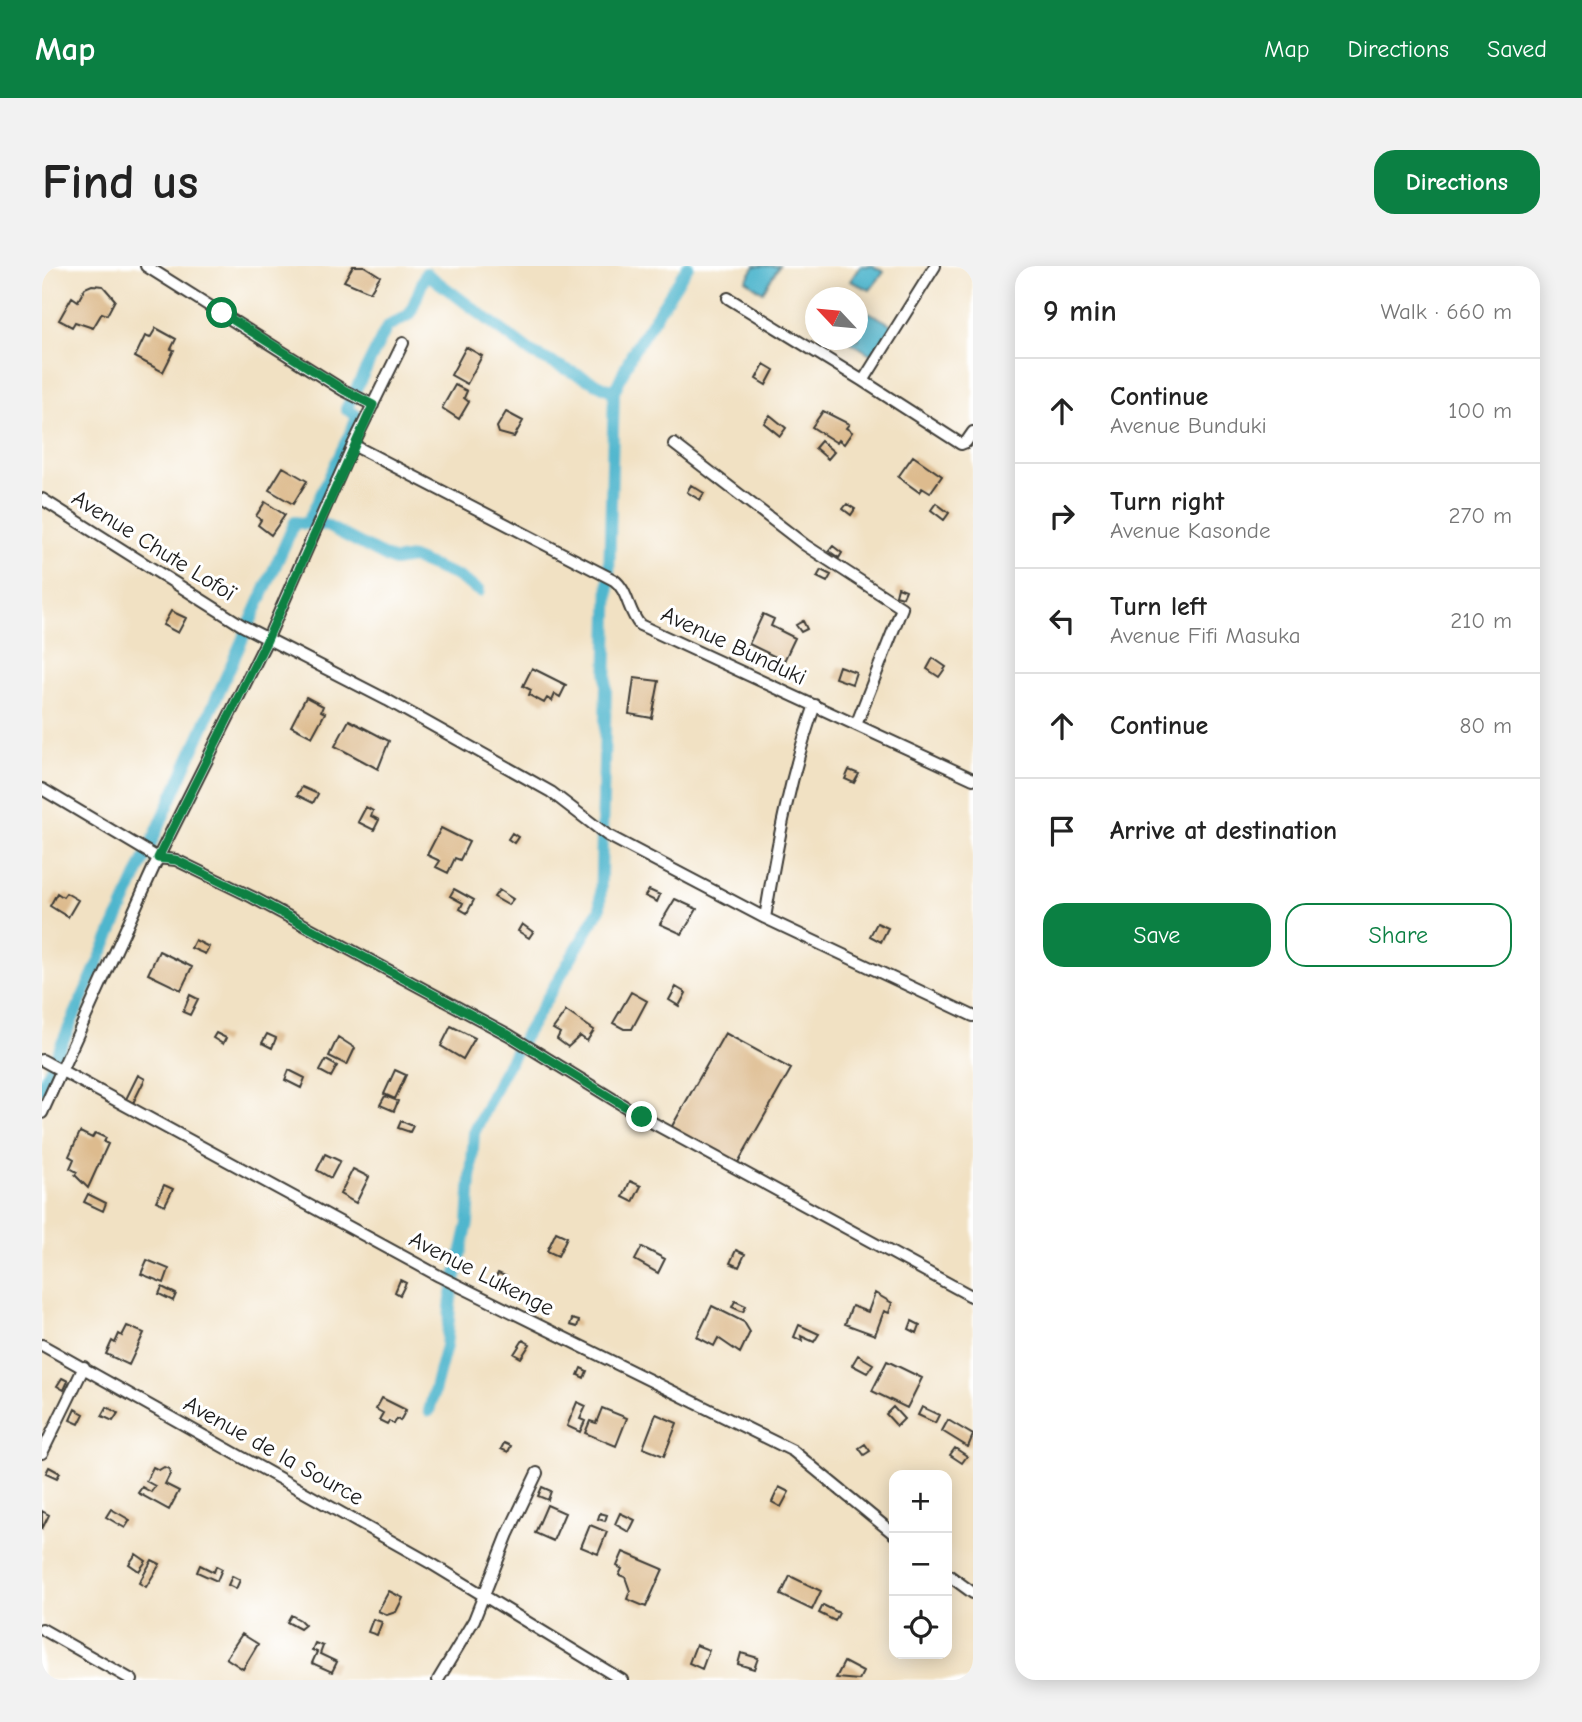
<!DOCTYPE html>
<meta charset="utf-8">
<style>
body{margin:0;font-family:"Comic Neue",sans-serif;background:#f2f2f2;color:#222}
.controls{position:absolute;right:21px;bottom:21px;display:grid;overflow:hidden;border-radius:14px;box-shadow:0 4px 18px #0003}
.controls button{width:63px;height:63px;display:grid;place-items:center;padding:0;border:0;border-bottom:2px solid #e0e0e0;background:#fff;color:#222;font:35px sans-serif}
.compass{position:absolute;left:763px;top:21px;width:63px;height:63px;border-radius:50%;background:#fff;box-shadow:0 4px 18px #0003;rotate:296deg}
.stop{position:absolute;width:21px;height:21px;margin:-16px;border:5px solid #0b8043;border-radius:50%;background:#fff}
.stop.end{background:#0b8043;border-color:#fff;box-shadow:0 2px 7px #0008}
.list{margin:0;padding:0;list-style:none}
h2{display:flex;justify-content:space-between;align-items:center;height:91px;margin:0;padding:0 28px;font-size:30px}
h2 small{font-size:23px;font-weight:400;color:#767676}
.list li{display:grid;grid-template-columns:46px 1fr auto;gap:21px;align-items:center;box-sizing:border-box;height:105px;padding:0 28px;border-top:2px solid #e0e0e0}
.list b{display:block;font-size:26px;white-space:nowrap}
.list p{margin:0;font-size:23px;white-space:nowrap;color:#767676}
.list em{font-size:23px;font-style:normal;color:#767676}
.actions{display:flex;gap:14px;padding:21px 28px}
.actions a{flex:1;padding:16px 0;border:2px solid #0b8043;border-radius:21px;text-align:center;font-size:24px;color:#0b8043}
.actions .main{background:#0b8043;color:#fff}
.icon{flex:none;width:38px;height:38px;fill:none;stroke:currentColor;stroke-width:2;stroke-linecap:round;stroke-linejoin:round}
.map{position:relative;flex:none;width:931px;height:1414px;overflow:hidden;border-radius:21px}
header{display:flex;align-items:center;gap:42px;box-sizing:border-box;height:98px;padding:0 35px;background:#0b8043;color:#fff}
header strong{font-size:33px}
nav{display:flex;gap:38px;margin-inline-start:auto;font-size:24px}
.intro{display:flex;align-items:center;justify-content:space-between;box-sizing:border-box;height:168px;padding:0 42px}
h1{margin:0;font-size:49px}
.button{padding:18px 32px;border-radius:21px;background:#0b8043;color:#fff;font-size:24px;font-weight:700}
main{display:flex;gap:42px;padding:0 42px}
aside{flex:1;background:#fff;border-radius:21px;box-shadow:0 4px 18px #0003}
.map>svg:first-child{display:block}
.water{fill:#4fb6cd;stroke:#366974;stroke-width:2}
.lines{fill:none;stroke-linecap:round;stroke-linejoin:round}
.canal{stroke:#4fb6cd;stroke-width:12}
.building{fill:#ddbb8e}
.minor-casing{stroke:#3c3a35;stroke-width:14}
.minor{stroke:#fff;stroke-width:10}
.route{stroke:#0b8043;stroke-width:9}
.labels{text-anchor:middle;stroke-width:6;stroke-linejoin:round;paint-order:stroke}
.street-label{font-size:23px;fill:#1c1c1c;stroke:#fff}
</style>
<header>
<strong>Map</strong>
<nav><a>Map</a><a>Directions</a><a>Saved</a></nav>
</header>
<div class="intro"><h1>Find us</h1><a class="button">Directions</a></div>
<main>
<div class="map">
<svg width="931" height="1414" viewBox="0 0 931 1414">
<rect width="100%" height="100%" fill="#fff"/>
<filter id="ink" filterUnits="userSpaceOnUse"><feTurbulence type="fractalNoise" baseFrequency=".0143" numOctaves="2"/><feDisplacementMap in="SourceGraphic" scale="14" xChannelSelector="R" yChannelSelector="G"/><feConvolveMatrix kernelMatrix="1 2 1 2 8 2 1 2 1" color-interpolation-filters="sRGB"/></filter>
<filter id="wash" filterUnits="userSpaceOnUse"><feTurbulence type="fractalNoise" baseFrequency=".00686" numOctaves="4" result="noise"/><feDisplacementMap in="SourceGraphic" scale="28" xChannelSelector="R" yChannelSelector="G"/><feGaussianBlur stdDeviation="1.57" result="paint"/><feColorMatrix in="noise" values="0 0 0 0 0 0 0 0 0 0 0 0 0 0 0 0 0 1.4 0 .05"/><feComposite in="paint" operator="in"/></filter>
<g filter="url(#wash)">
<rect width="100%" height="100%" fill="#f1e1c3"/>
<path class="water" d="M713 0H737L721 26 704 14Z
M818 0H831L842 6 828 24 808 15Z
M816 40 852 60 832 90 805 74H816Z"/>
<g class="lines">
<path class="canal" d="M265 258 283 259 352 295 370 292 415 310 437 325
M0 822 253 256 265 258 316 150 304 143 345 61 368 48 384 7 490 87 572 126
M387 1145 404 1080 409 1033 426 957 432 867 459 810 558 643 572 126 590 87 646 0"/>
</g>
<g id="blocks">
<path class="building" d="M311 0H322L338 10 328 26 302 15Z
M50 19 61 20 73 34 65 49 60 47 51 62 33 56 30 61 17 54 30 31 36 35 43 22Z
M114 62 134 73 129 83 132 84 121 106 93 91 103 70 108 72Z
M424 81 440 90 425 118 409 109Z
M722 98 732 104 724 119 714 113Z
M413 119 425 125 422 132 427 136 417 153 400 142Z
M781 145 807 158 804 162 810 166 802 178 797 174 795 177 770 161Z
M464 146 481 155 472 171 457 167 455 161Z
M728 149 744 162 738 170 722 157Z
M779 175 792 186 786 193 773 182Z
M871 190 900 210 888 227 880 222 877 226 856 211Z
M241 201 265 215 251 238 227 224Z
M649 219 662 227 658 234 645 226Z
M223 236 243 249 229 269 216 259 219 254 214 250Z
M894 237 907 247 902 254 889 244Z
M805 238 813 243 809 249 801 243Z
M791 280 800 287 797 292 787 285Z
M779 304 789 309 785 316 775 311Z
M856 321 864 324 861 331 854 329Z
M129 345 144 352 136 367 121 359Z
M721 348 732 353 729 360 753 372 742 395 707 378Z
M761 355 765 363 759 366 754 359Z
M891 392 904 401 897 411 885 403Z
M797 400 814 406 810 418 793 412Z
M490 402 524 419 518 431 513 428 510 435 505 432 502 437 487 429 489 424 481 420Z
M592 412 617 415 610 452 587 448Z
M264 431 281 440 279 445 283 447 270 471 249 460Z
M307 454 347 475 336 503 293 480Z
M807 504 817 508 812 517 803 513Z
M260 521 276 528 271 537 255 529Z
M324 541 331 545 329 550 337 554 332 564 316 556Z
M399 562 427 576 418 594 413 592 406 607 394 601 398 595 385 589Z
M470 567 476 571 472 577 466 573Z
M412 623 432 634 425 647 418 643 421 637 408 630Z
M457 624 471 633 466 639 452 631Z
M607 624 618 629 615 636 603 630Z
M15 627 21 631 24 627 36 634 26 651 8 640Z
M633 633 655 643 640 668 618 658Z
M835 657 846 662 839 676 828 670Z
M480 658 491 666 487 672 476 665Z
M153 674 167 681 163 688 149 682Z
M117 685 150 701 139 724 106 708Z
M634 721 644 727 637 740 627 734Z
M589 726 605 735 590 763H582L571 757Z
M148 729 156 733 148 749 141 746Z
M524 745 552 764 545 775 538 770 526 781 515 773 518 767 511 763Z
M409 760 433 772 421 793 399 780Z
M174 767 184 772 181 778 171 772Z
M683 767 749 803 694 900 629 862Z
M225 768 234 772 230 782 220 777Z
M296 771 313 782 305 799 287 790Z
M284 794 295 800 289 811 278 805Z
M247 804 263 812 259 822 243 814Z
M353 804 364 809 353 833 342 828Z
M96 809 103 813 91 837 84 833Z
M343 830 356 835 352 845 338 839Z
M359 855 371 860 368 866 356 862Z
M38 866 50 872 53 867 64 872 62 876 66 878 46 922 33 909 35 906 28 902 32 893 27 890Z
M283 888 298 895 289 912 275 904Z
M311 903 327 911 314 937 298 928Z
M588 915 599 920 591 936 581 931Z
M122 919 131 923 123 939 114 935Z
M46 928 64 937 61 945 42 936Z
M514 966 525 971 516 990 505 985Z
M600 981 623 993 616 1007 593 994Z
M694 984 703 988 697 1001 688 997Z
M105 994 127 1003 122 1017 99 1008Z
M456 1007 463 1010 460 1016 453 1013Z
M358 1014 364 1017 358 1029 353 1026Z
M120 1021 134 1028 131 1035 117 1028Z
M833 1027 850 1037 847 1047 842 1045 833 1069 803 1058 810 1040 826 1046Z
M693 1035 704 1040 701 1046 690 1041Z
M670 1040 702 1056 708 1066 698 1087 676 1072 672 1080 655 1071Z
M530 1053 537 1055 535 1061 528 1059Z
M870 1055 878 1059 875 1067 867 1063Z
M757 1059 777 1068 772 1076 759 1070 760 1075 752 1071Z
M85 1060 102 1067 87 1099 64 1088 70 1075 73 1077 77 1068 80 1070Z
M481 1074 488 1078 479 1092 472 1088Z
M816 1089 831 1098 825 1107 810 1099Z
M845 1095 880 1112 865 1142 830 1125Z
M539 1102 545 1105 542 1112 536 1109Z
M20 1112 26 1115 22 1124 15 1120Z
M340 1132 364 1144 358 1155 355 1153 352 1158 347 1155 345 1158 337 1154 341 1147 334 1143Z
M535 1136 544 1140 538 1153 543 1155 538 1166 525 1160Z
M65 1141 76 1147 71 1155 60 1150Z
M851 1141 862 1153 855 1160 844 1148Z
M880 1141 897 1149 893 1157 876 1149Z
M560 1142 585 1152 574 1180 543 1167 548 1155 554 1157Z
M33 1143 42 1148 37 1158 28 1154Z
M614 1148 635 1157 622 1190 601 1182Z
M906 1154 931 1169 926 1181 900 1165Z
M462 1177 469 1180 466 1186 459 1183Z
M823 1178 828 1185 822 1189 817 1182Z
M913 1182 925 1190 920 1197 908 1189Z
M7 1201 18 1207 15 1212 4 1207Z
M111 1201 117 1204 122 1201 127 1203 128 1208 123 1218 137 1225 127 1244 96 1227 100 1221 109 1226 113 1220 104 1215Z
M500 1221 509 1225 506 1234 496 1230Z
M737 1221 747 1226 739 1241 730 1236Z
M505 1239 523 1247 511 1275 493 1267Z
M69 1243 88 1254 83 1262 64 1251Z
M0 1245 7 1249 0 1263Z
M558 1247 565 1249 563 1255 556 1253Z
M578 1247 593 1254 587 1266 573 1258Z
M548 1259 565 1266 556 1288 539 1281Z
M581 1286 621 1303 604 1341 585 1333 588 1325 583 1311 577 1309 580 1303 575 1300Z
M94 1288 104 1295 97 1305 87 1298Z
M110 1294 118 1298 104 1321 97 1317Z
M158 1299 172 1306 174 1300 180 1303 175 1315 155 1306Z
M190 1310 198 1314 194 1323 186 1319Z
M748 1310 779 1325 770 1344 739 1329Z
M347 1325 361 1332 354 1346 345 1349 336 1345Z
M781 1339 797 1347 793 1355 777 1347Z
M249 1349 258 1354 263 1359 258 1363 245 1356Z
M331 1353 340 1356 335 1369 326 1366Z
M200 1368 216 1378 201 1403 184 1392Z
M273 1377 281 1380 278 1388 295 1396 290 1406 270 1397 275 1386 270 1384Z
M654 1379 667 1384 660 1403 647 1397Z
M699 1387 716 1392 712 1403 696 1398Z
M802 1396 821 1406 817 1414 794 1412Z"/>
</g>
</g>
<g filter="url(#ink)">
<use href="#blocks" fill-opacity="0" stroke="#3c3a35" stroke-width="2"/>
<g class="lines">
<defs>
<path id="minor" d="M104 0 301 124 331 139
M893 0 821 115 919 178 924 176 931 166
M686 32 821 115
M632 178 763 279 860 342 814 459
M311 179 572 314C586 324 586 346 598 359L931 513
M0 233 201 360 345 434 509 526 565 569 723 652 931 750
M0 523 116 592 134 594 210 631 467 769 600 851 931 1031
M723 652C735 579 748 509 773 439
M0 794 397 1010 751 1185 852 1268
M0 847 116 592 225 374 311 179 361 77
M0 1079 390 1298 580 1414
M0 1187 42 1101
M905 1308 931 1327
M0 1363 90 1414
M396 1414 432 1354 466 1268 495 1207"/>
</defs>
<use href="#minor" class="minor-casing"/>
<use href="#minor" class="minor"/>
</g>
</g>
<g class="lines" filter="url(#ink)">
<path class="route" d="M180 47 302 124 331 139 225 374 116 592 134 594 210 631 467 769 600 851"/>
</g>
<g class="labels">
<g class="street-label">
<text transform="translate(112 279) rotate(32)" y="8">Avenue Chute Lofoï</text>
<text transform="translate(692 379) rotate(25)" y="8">Avenue Bunduki</text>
<text transform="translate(440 1007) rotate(27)" y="8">Avenue Lukenge</text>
<text transform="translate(232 1184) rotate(29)" y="8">Avenue de la Source</text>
</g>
</g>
</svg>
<div class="controls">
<button>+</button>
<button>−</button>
<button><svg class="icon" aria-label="locate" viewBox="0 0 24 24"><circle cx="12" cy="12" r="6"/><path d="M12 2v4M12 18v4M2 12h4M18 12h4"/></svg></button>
</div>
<svg class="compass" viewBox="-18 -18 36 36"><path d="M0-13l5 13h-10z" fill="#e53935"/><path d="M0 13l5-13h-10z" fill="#767676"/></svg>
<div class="stop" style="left:180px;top:47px"></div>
<div class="stop end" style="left:600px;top:851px"></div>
</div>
<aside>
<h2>9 min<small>Walk · 660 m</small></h2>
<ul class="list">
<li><svg class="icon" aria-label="ahead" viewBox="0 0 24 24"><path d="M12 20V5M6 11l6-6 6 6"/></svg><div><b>Continue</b><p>Avenue Bunduki</p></div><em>100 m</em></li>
<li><svg class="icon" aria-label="right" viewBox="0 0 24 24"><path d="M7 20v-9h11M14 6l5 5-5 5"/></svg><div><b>Turn right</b><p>Avenue Kasonde</p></div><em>270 m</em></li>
<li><svg class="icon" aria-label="left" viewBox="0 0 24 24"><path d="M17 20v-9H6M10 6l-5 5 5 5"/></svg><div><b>Turn left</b><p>Avenue Fifi Masuka</p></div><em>210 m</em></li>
<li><svg class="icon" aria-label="ahead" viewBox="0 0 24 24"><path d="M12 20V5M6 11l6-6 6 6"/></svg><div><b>Continue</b></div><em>80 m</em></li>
<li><svg class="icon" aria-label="arrive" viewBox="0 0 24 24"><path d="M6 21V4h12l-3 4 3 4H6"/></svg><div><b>Arrive at destination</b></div></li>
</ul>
<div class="actions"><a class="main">Save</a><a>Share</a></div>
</aside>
</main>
